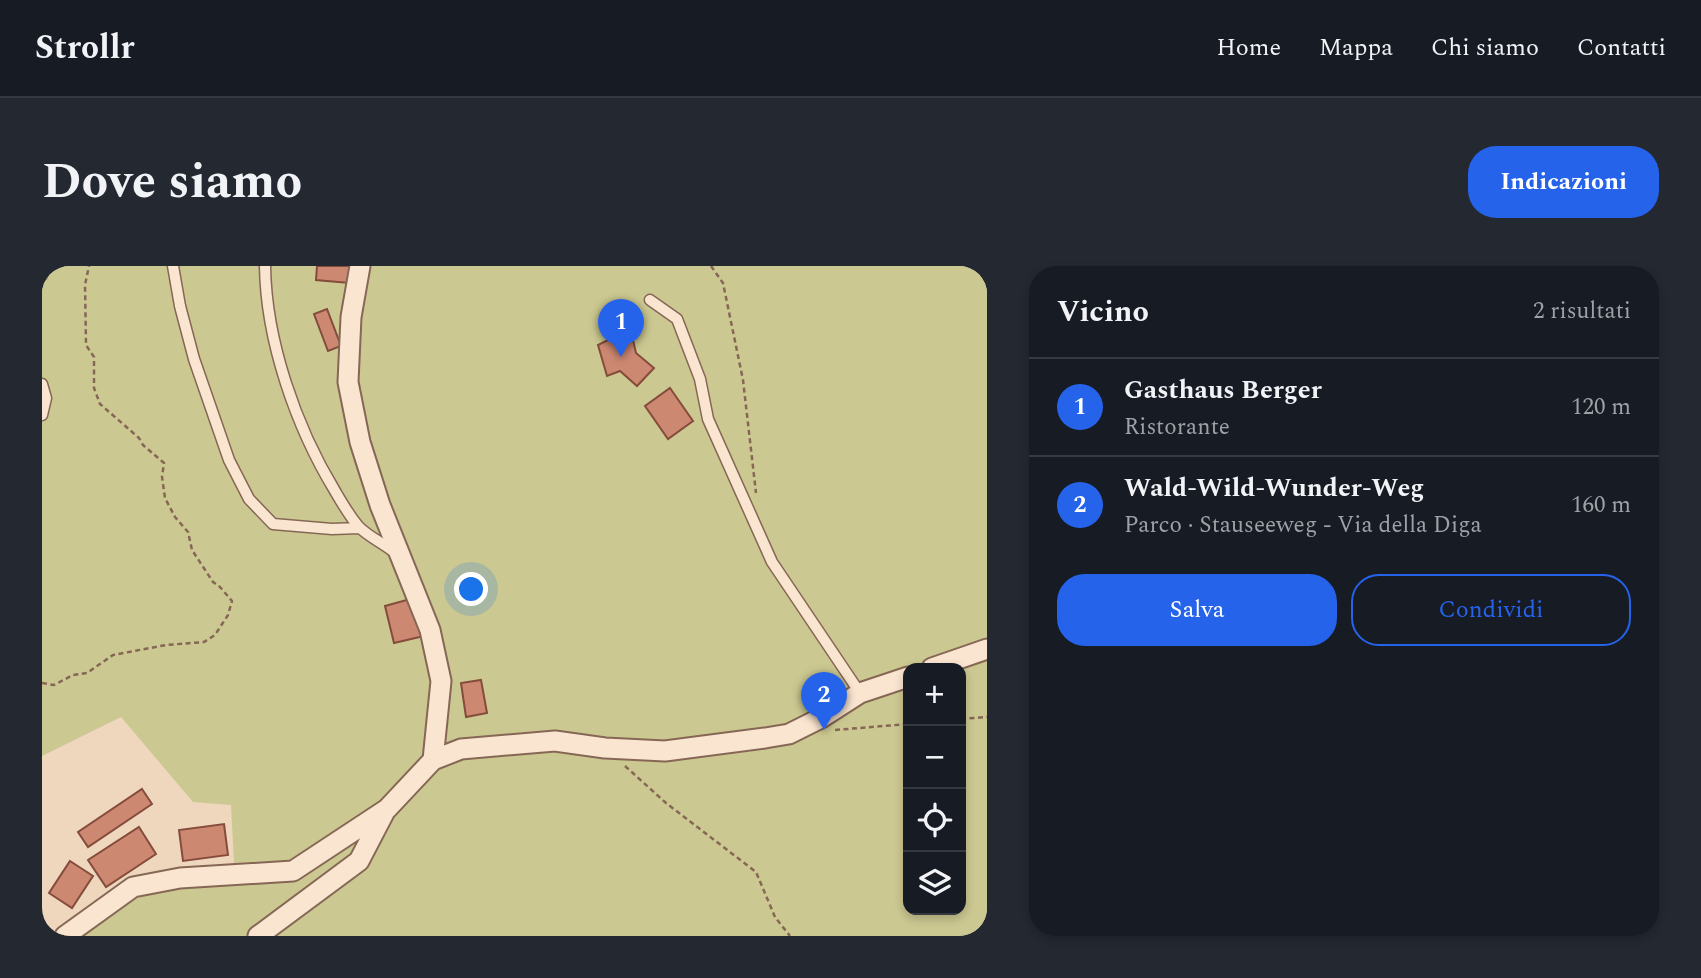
<!DOCTYPE html>
<html lang="it">
<meta charset="utf-8">
<style>
body{margin:0;font-family:Spectral,serif;background:#242831;color:#f1f3f6}
.controls{position:absolute;right:21px;bottom:21px;display:grid;overflow:hidden;border-radius:14px;box-shadow:0 4px 10px #0003}
.controls button{width:63px;height:63px;display:grid;place-items:center;padding:0;border:0;border-bottom:2px solid #363941;background:#171b24;color:#f1f3f6;font:35px sans-serif}
.you{position:absolute;left:430px;top:324px;width:24px;height:24px;margin:-18px;border:5px solid #fff;border-radius:50%;background:#1a73e8;box-shadow:0 0 0 10px #1a73e833}
.badge{display:grid;place-items:center;width:46px;height:46px;border-radius:50%;background:#2563eb;color:#fff;font-size:23px;font-weight:700}
.pin{position:absolute;translate:-50% -58px;filter:drop-shadow(0 2px 4px #0008)}
.pin::after{content:'';position:absolute;top:37px;width:24px;height:21px;background:inherit;clip-path:polygon(0 0,100% 0,50% 100%)}
.list{margin:0;padding:0;list-style:none}
h2{display:flex;justify-content:space-between;align-items:center;height:91px;margin:0;padding:0 28px;font-size:30px}
h2 small{font-size:23px;font-weight:400;color:#9ea1a6}
.list li{display:grid;grid-template-columns:46px 1fr auto;gap:21px;align-items:center;box-sizing:border-box;height:98px;padding:0 28px;border-top:2px solid #363941}
.list b{display:block;font-size:26px;white-space:nowrap}
.list p{margin:0;font-size:23px;white-space:nowrap;color:#9ea1a6}
.list em{font-size:23px;font-style:normal;color:#9ea1a6}
.actions{display:flex;gap:14px;padding:21px 28px}
.actions a{flex:1;padding:16px 0;border:2px solid #2563eb;border-radius:28px;text-align:center;font-size:24px;color:#2563eb}
.actions .main{background:#2563eb;color:#fff}
.icon{flex:none;width:38px;height:38px;fill:none;stroke:currentColor;stroke-width:2;stroke-linecap:round;stroke-linejoin:round}
.map{position:relative;flex:none;width:945px;height:670px;overflow:hidden;border-radius:28px}
header{display:flex;align-items:center;gap:42px;box-sizing:border-box;height:98px;padding:0 35px;background:#171b24;border-bottom:2px solid #363941}
header strong{font-size:33px}
nav{display:flex;gap:38px;margin-inline-start:auto;font-size:24px}
.intro{display:flex;align-items:center;justify-content:space-between;box-sizing:border-box;height:168px;padding:0 42px}
h1{margin:0;font-size:49px}
.button{padding:18px 32px;border-radius:28px;background:#2563eb;color:#fff;font-size:24px;font-weight:700}
main{display:flex;gap:42px;padding:0 42px}
aside{flex:1;background:#171b24;border-radius:28px;box-shadow:0 4px 10px #0003}
.map>svg:first-child{display:block}
.green{fill:#ccc891;fill-rule:evenodd}
.building{fill:#cd8872;stroke:#854c3c;stroke-width:2}
.lines{fill:none;stroke-linecap:round;stroke-linejoin:round}
.service-casing{stroke:#866756;stroke-width:13}
.minor-casing{stroke:#866756;stroke-width:23}
.path{stroke:#866756;stroke-width:2.5;stroke-dasharray:5 3.5;stroke-linecap:butt}
.service{stroke:#f9e5d0;stroke-width:10}
.minor{stroke:#f9e5d0;stroke-width:19}
</style>
<header>
<strong>Strollr</strong>
<nav><a>Home</a><a>Mappa</a><a>Chi siamo</a><a>Contatti</a></nav>
</header>
<div class="intro"><h1>Dove siamo</h1><a class="button">Indicazioni</a></div>
<main>
<div class="map">
<svg width="945" height="670" viewBox="0 0 945 670">
<rect width="100%" height="100%" fill="#eed7bd"/>
<path class="green" d="M0 0H945V670H40L125 609 192 597 189 539 151 536 79 451 0 490ZM866 402H919V644H866Z"/>
<path class="building" d="M275 0H308L307 17 274 14Z
M285 43 299 80 286 85 272 48Z
M575 47 597 54 591 74 594 87 612 102 595 120 578 105 565 110 556 79 570 72Z
M628 122 651 155 626 173 603 140Z
M372 332 382 370 352 377 343 340Z
M439 414 445 447 424 451 419 417Z
M100 523 110 538 46 581 36 566Z
M182 558 186 589 141 595 137 564Z
M97 561 114 588 64 621 46 594Z
M28 595 51 610 30 642 7 627Z"/>
<g class="lines">
<defs>
<path id="service" d="M131 0 138 40 152 93 187 194 207 233 231 258 290 263 318 262
M223 0C224 75 254 161 293 225 300 237 308 251 317 261 327 271 341 277 352 286
M0 9 2 0
M608 34 635 53 658 113 666 153 730 296 818 427
M0 118 4 132 0 149"/>
<path id="minor" d="M318 0 309 51 306 116 318 176 338 239 388 364 399 415 391 494
M890 402 945 383
M23 670 91 621 138 612 251 605 345 543 391 494 419 483 513 475 563 482 623 485 723 472 747 468 779 452 818 427 866 411
M216 670 317 595 342 547"/>
</defs>
<use href="#service" class="service-casing"/>
<use href="#minor" class="minor-casing"/>
<path class="path" d="M669 0 681 17 701 114 714 227
M0 417 12 419 31 409 45 407 71 389 124 379 162 376 173 369 186 349 190 335 178 321 171 316 150 284 146 266 133 251 123 232 120 211 122 197 101 179 97 172 58 138 52 122V91L44 79 43 19 47 0
M919 453 945 451
M793 464 866 458
M583 500 624 537 714 606 733 651 748 670"/>
<use href="#service" class="service"/>
<use href="#minor" class="minor"/>
</g>
</svg>
<div class="controls">
<button>+</button>
<button>−</button>
<button><svg class="icon" aria-label="locate" viewBox="0 0 24 24"><circle cx="12" cy="12" r="6"/><path d="M12 2v4M12 18v4M2 12h4M18 12h4"/></svg></button>
<button><svg class="icon" aria-label="layers" viewBox="0 0 24 24"><path d="M12 4l9 5-9 5-9-5zM3 14l9 5 9-5"/></svg></button>
</div>
<div class="you"></div>
<div class="pin badge" style="left:579px;top:91px">1</div>
<div class="pin badge" style="left:782px;top:464px">2</div>
</div>
<aside>
<h2>Vicino<small>2 risultati</small></h2>
<ul class="list">
<li><span class="badge">1</span><div><b>Gasthaus Berger</b><p>Ristorante</p></div><em>120 m</em></li>
<li><span class="badge">2</span><div><b>Wald-Wild-Wunder-Weg</b><p>Parco · Stauseeweg - Via della Diga</p></div><em>160 m</em></li>
</ul>
<div class="actions"><a class="main">Salva</a><a>Condividi</a></div>
</aside>
</main>
